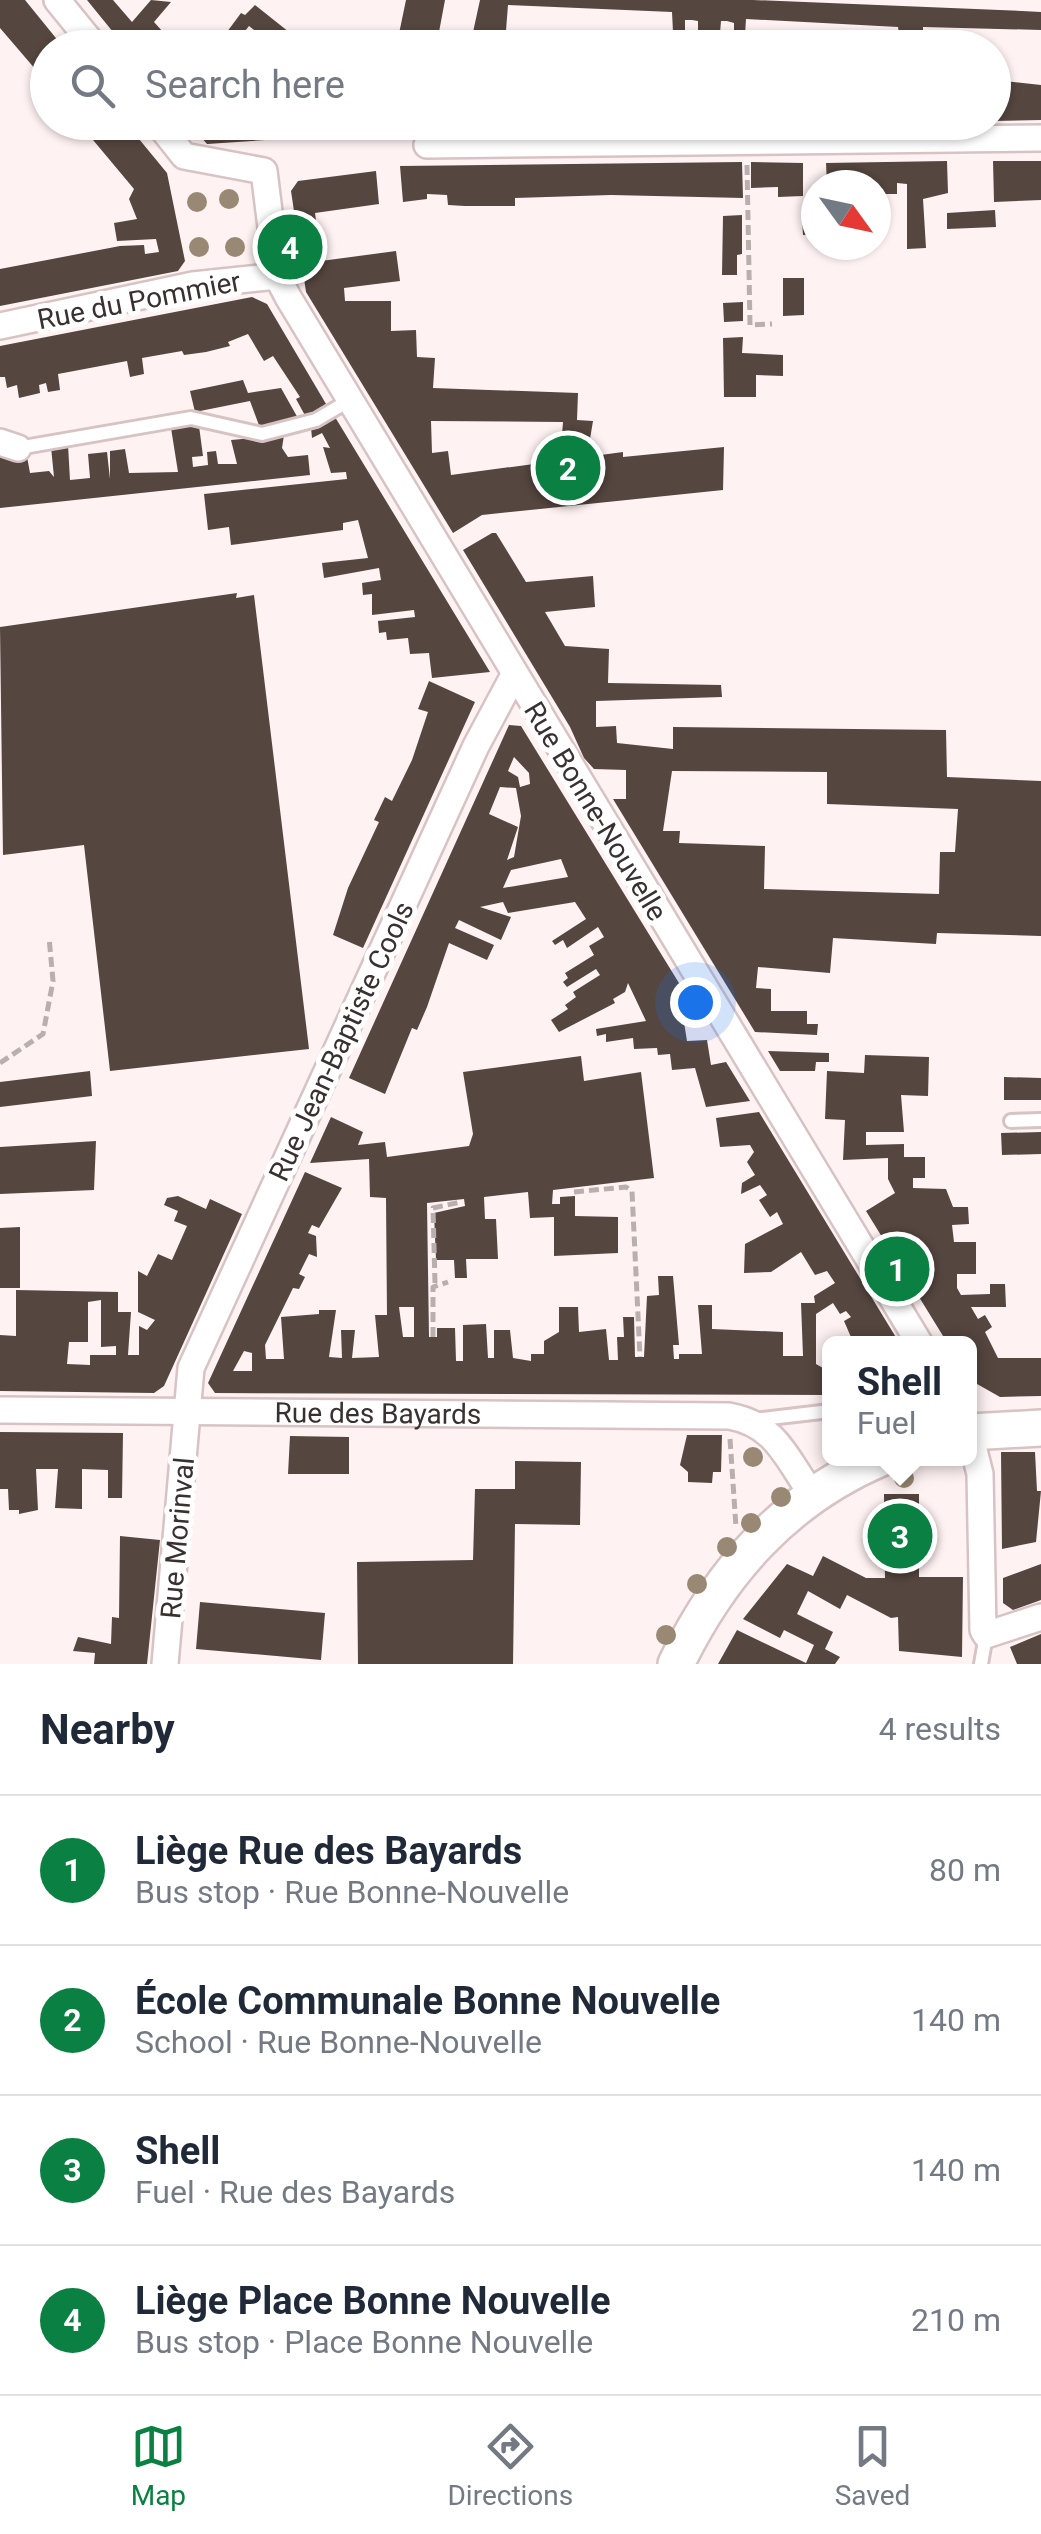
<!DOCTYPE html>
<meta charset="utf-8">
<style>
body{margin:0;font-family:Roboto,sans-serif;background:#f2f2f3;color:#1f2937}
.compass{position:absolute;left:801px;top:170px;width:90px;height:90px;border-radius:50%;background:#fff;box-shadow:0 2px 8px #0004;rotate:123deg}
.you{position:absolute;left:695px;top:1002px;width:35px;height:35px;margin:-25px;border:8px solid #fff;border-radius:50%;background:#1a73e8;box-shadow:0 0 0 15px #1a73e833}
.badge{display:grid;place-items:center;width:65px;height:65px;border-radius:50%;background:#0b8043;color:#fff;font-size:32px;font-weight:700}
.pin{position:absolute;translate:-50% -50%;border:5px solid #fff;box-shadow:0 2px 10px #0006}
.popup{position:absolute;left:822px;top:1336px;width:155px;height:130px;box-sizing:border-box;display:grid;place-content:center;border-radius:15px;background:#fff;filter:drop-shadow(0 2px 8px #0005);font-size:32px;white-space:nowrap;color:#747a83}
.popup b{font-size:38px;color:#1f2937}
.popup::after{content:'';position:absolute;left:50%;top:100%;margin-left:-20px;border:20px solid transparent;border-top-color:#fff}
.list{margin:0;padding:0;list-style:none}
h2{display:flex;justify-content:space-between;align-items:center;height:130px;margin:0;padding:0 40px;font-size:42px}
h2 small{font-size:32px;font-weight:400;color:#747a83}
.list li{display:grid;grid-template-columns:65px 1fr auto;gap:30px;align-items:center;box-sizing:border-box;height:150px;padding:0 40px;border-top:2px solid #e0e1e3}
.list b{display:block;font-size:38px;white-space:nowrap}
.list p{margin:0;font-size:32px;white-space:nowrap;color:#747a83}
.list em{font-size:32px;font-style:normal;color:#747a83}
.icon{flex:none;width:55px;height:55px;fill:none;stroke:currentColor;stroke-width:2;stroke-linecap:round;stroke-linejoin:round}
.map{position:relative;flex:none;width:1041px;height:1664px;overflow:hidden}
.search{position:absolute;background:#fff;box-shadow:0 2px 8px #0004;left:30px;right:30px;top:30px;height:110px;display:flex;align-items:center;gap:25px;box-sizing:border-box;padding:0 35px;border-radius:55px;color:#747a83;font-size:38px}
.sheet{height:730px;background:#fff}
nav{display:flex;justify-content:space-around;align-items:center;box-sizing:border-box;height:140px;border-top:2px solid #e0e1e3;background:#fff;font-size:28px;color:#747a83}
nav a{display:grid;justify-items:center;gap:5px}
nav .on{color:#0b8043}
.map>svg:first-child{display:block}
.building{fill:#55463f;fill-rule:evenodd}
.lines{fill:none;stroke-linecap:round;stroke-linejoin:round}
.lane-casing{stroke:#d8c3c4;stroke-width:18}
.street-casing{stroke:#d8c3c4;stroke-width:30}
.secondary-casing{stroke:#d8c3c4;stroke-width:40}
.path{stroke:#baafaf;stroke-width:5;stroke-dasharray:10 5;stroke-linecap:butt}
.lane{stroke:#fff;stroke-width:12}
.street{stroke:#fff;stroke-width:25}
.secondary{stroke:#fff;stroke-width:35}
.tree{fill:#998874}
.labels{text-anchor:middle;stroke-width:10;stroke-linejoin:round;paint-order:stroke}
.street-label{font-size:28px;fill:#393131;stroke:#fff}
</style>
<div class="map">
<svg width="1041" height="1664" viewBox="0 0 1041 1664">
<rect width="100%" height="100%" fill="#fff2f2"/>
<path class="building" d="M0 0H25L64 48H48V84L0 28Z
M87 0H113L132 22 151 0 171 2 154 22 163 32 144 48H126Z
M406 0H445L436 48H396Z
M480 0H753L1022 11 1041 12V30L923 27V35L899 34 898 27 746 19 745 35 734 34V23L727 21H721L720 33H698V21L692 20H685V32H673L672 12 508 5 505 43 476 48 470 46Z
M255 5 299 40 295 48 273 45 249 26 238 40 224 36 241 13 245 15Z
M750 34 799 36V48H751Z
M169 38 178 48H158Z
M872 40 896 41V48H872Z
M994 80 1041 85V120L994 121Z
M78 122H125L167 173 185 261 178 271 0 306V269L120 246 144 245 145 254 159 252 156 239 117 241 114 223 137 219 129 199 134 189Z
M188 122H416L325 136 207 144Z
M947 161 948 193 923 199 926 248 907 249V184L897 183V194H876V185H827L826 163Z
M993 161H1041V200L994 202Z
M742 162 743 198 611 195 515 198V206H465L448 205 447 195 427 194V199L403 202 400 166Z
M751 162 803 163V196L778 197V187L751 188Z
M376 171 379 204 315 213 321 261 396 251 400 281 344 288 345 301H391V331L416 330 417 357 435 358 433 388 578 393 577 420 593 421 590 439 578 440V447L561 448 563 422 431 421 432 453 448 451 451 475 623 452V457L724 447 723 490 482 515 453 533 306 292 291 191 298 181Z
M995 210 996 227 947 229V213Z
M742 215V254L737 255V275H722L723 216Z
M816 217V234L803 235 802 218Z
M783 278H804V315L783 316Z
M252 297 267 304 329 409 307 419 296 399 300 397 273 356 264 361 248 334 228 342 230 346 206 352 184 355 182 351 142 358 144 374 130 377 127 361 58 374 60 390 48 392 46 383 39 385 40 393 19 398 17 385 7 388 5 377H0V346Z
M743 302V321L724 322 723 303Z
M743 337 742 353 783 355V376L756 375V397H724L723 338Z
M243 380 248 393 281 388 299 420 260 428 250 401 195 412 190 391Z
M335 417 490 672 432 678 429 653 410 654 408 638 387 640 386 632 379 633 378 621 415 617 414 610 372 615V594L363 595 362 583 381 580 379 568 324 578 322 563 368 558 358 520 343 523V530L231 545 229 527 208 530 204 494 347 479 346 472 331 473 323 447 330 448 322 433 312 438 311 428Z
M191 425 199 426 203 456 192 457 193 467 208 465 207 452 216 451 218 464H237L231 440 284 435 282 448 288 457 308 455 310 475 0 508V456L26 451 30 473 49 471 54 477 51 447 68 445 70 480 90 478 88 454 107 452 110 479V451L125 449 129 473 178 472 171 428Z
M492 533H496L526 582 593 576 595 607 545 612 565 646 609 649 608 683 721 685 722 697 596 701V727L616 726 617 743 673 749V727L946 730 947 777 1041 781V936L937 933 936 944 833 938 830 973 758 967 756 988 771 989V1011H807V1024H818L817 1035 755 1032 613 799H626V770L594 769 584 758 570 727 463 550ZM672 771 827 772V804L958 809 955 852H940L939 894 764 889 765 846 679 843 680 831H663Z
M237 593 236 598 254 595 309 1049 110 1071 84 845 3 855 0 627Z
M429 681 475 702 363 948 333 935 348 888 379 822 374 820 385 797 392 801 412 760 428 712 418 709Z
M509 725 521 726 698 1014 683 1016 687 1041 707 1040 711 1065 726 1062 750 1101 706 1107 695 1068 672 1070 670 1054 658 1055 657 1048 634 1049 633 1038 606 1042V1034L597 1036 596 1029 646 1021 628 983 625 992 613 999 615 1003 559 1032 551 1020 568 1009 565 1005 576 997 573 992 600 975 596 969 567 987 563 982 568 978 565 973 594 955 589 946 604 937 598 927 567 948 563 940 555 945 552 941 586 919 575 902 508 913 503 902 480 907 511 917 501 940 459 920 455 928 494 945 487 960 449 943 427 1007 417 1030 412 1028 385 1094 349 1078ZM514 757 529 773 530 784 520 787 518 777 508 771ZM500 787 516 788 521 816 514 857 507 860 518 827 489 814ZM561 859 568 877 503 888 511 870Z
M768 1051 829 1053V1062H816L815 1071H780Z
M865 1055 929 1057 928 1096 901 1095 904 1132H866V1145L904 1144V1157H925V1178H913V1188L946 1189 953 1207H968L969 1224 952 1225 954 1242H976V1274H957V1288L961 1295 990 1294V1284H1005L1006 1307H971L978 1319 985 1315 992 1327 985 1332 998 1358H1041V1396L1000 1397 970 1380V1344H948L866 1211 895 1193 888 1179V1158L843 1160 845 1120 825 1119 827 1071 864 1073Z
M581 1056 584 1081 641 1072 654 1178 553 1190 552 1204H560V1197L575 1196V1216L618 1217V1253L554 1256V1217L530 1218 528 1192 484 1197 485 1219H496L498 1259H466L467 1278H455L454 1260H436L434 1213 465 1206 464 1199 427 1203 429 1337H437V1328H455L456 1361H463V1325L486 1324 488 1358H494V1330H510L513 1358 531 1361V1354H544V1341L559 1332V1307H578L579 1332 606 1329 609 1360H618L617 1337H624L623 1317H634L635 1357H644L647 1296 659 1295 658 1276H673L679 1345H673L674 1359H679V1354H702L698 1305H712V1329L783 1332V1356H803L801 1303H815L814 1296 835 1283 827 1271 815 1275 801 1252 771 1272 744 1273 745 1244 783 1224 777 1212 770 1217 759 1200 767 1195 760 1185 741 1194 742 1183 755 1175 747 1162 754 1152 750 1145 720 1147 716 1118 759 1112 900 1344H854L844 1321 851 1317 846 1311 840 1314 833 1303 816 1314V1364L830 1372V1395L215 1393 208 1383 305 1172 342 1188 319 1228 312 1225 308 1233 316 1236 317 1257 309 1254 299 1274 305 1277 299 1289 293 1288 265 1345 266 1359H284L281 1317 319 1314V1310H336L329 1357 342 1358 341 1330H355L352 1358 379 1357 375 1315H387L386 1198 370 1197 369 1159 310 1163 331 1117 363 1132 358 1145 385 1142 387 1157 469 1146 473 1134 463 1072ZM399 1307H414V1337H403ZM244 1351 252 1353V1371H233Z
M90 1071 92 1096 0 1107V1082Z
M1004 1077 1041 1078V1100H1004Z
M1041 1132V1154L1002 1155 1001 1133Z
M96 1141 94 1190 0 1194V1147Z
M178 1196 206 1209 210 1199 242 1214 164 1386 154 1393 0 1391V1335L16 1336V1290L118 1292V1312H131L128 1355H139V1326L147 1330 155 1320 138 1312V1271L147 1276 158 1254 172 1260 187 1226 174 1221 178 1211 164 1205 167 1198ZM101 1300V1347L116 1346V1355H90V1365L67 1364 69 1342H88V1302Z
M20 1227V1288H0V1228Z
M0 1432 123 1433 122 1498H108V1470L82 1469V1509L55 1508 58 1469H36L38 1510 19 1514V1510H9L8 1489H0Z
M687 1435H722L721 1472H713L712 1483 688 1482V1472L680 1465Z
M290 1436 349 1437V1474H288Z
M1001 1452H1035L1037 1491H1041L1036 1542 1002 1549Z
M515 1461 581 1462 580 1525 515 1524 513 1664H358L357 1562 473 1560 475 1489H515Z
M884 1494H919V1577H963L962 1657 899 1651 898 1617 891 1618 847 1595 840 1609 808 1591 797 1614 833 1632 825 1649 840 1657 835 1664H718L737 1630 806 1663 814 1645 784 1630 780 1638 743 1619 787 1564 813 1576 823 1556 866 1578H885Z
M120 1536 160 1540 147 1664H94L95 1653 73 1651 78 1637 111 1644 112 1617 119 1618Z
M1041 1564V1600L1013 1610 1003 1603V1578Z
M200 1602 325 1613 321 1660 196 1649Z
M1041 1634V1664H1017L1010 1647Z"/>
<g class="lines">
<defs>
<path id="lane" d="M18 448 191 418 262 434 316 420 350 400
M1011 1121 1041 1120
M754 1420 830 1411
M981 1664 986 1635"/>
<g id="street">
<path d="M57 0 96 48"/>
<path d="M157 122 184 156 264 171 277 276 288 297 920 1344"/>
<path d="M427 145 1041 138"/>
<path d="M0 326 193 285 277 276"/>
<path d="M0 442 18 448"/>
<path id="s1" d="M0 1410 729 1416C775 1424 786 1457 811 1493"/>
<path d="M970 1434 980 1474 983 1630 986 1635 1041 1617"/>
<path d="M165 1664 191 1368 476 746 514 675"/>
</g>
<path id="secondary" d="M970 1432 1041 1428
M676 1664C721 1571 785 1499 881 1458"/>
</defs>
<use href="#lane" class="lane-casing"/>
<use href="#street" class="street-casing"/>
<use href="#secondary" class="secondary-casing"/>
<path class="path" d="M747 165 750 325 772 324
M0 1063 43 1034 53 981 49 937
M574 1192 626 1187 632 1191 640 1357
M435 1283 433 1208 461 1202
M433 1337V1287L448 1282
M730 1439 736 1527"/>
<use href="#lane" class="lane"/>
<use href="#street" class="street"/>
<use href="#secondary" class="secondary"/>
</g>
<g class="tree">
<circle cx="229" cy="199" r="10"/>
<circle cx="197" cy="202" r="10"/>
<circle cx="199" cy="247" r="10"/>
<circle cx="235" cy="247" r="10"/>
<circle cx="753" cy="1457" r="10"/>
<circle cx="904" cy="1478" r="10"/>
<circle cx="781" cy="1497" r="10"/>
<circle cx="751" cy="1523" r="10"/>
<circle cx="727" cy="1547" r="10"/>
<circle cx="697" cy="1584" r="10"/>
<circle cx="666" cy="1635" r="10"/>
</g>
<g class="labels">
<g class="street-label">
<text transform="translate(139 300) rotate(-11)" y="10">Rue du Pommier</text>
<text transform="translate(596 811) rotate(59)" y="10">Rue Bonne-Nouvelle</text>
<text transform="translate(341 1041) rotate(-65)" y="10">Rue Jean-Baptiste Cools</text>
<text dy="10" stroke="none"><textPath href="#s1" startOffset="378">Rue des Bayards</textPath></text>
<text transform="translate(177 1538) rotate(-85)" y="10">Rue Morinval</text>
</g>
</g>
</svg>
<svg class="compass" viewBox="-18 -18 36 36"><path d="M0-13l5 13h-10z" fill="#e53935"/><path d="M0 13l5-13h-10z" fill="#747a83"/></svg>
<div class="you"></div>
<div class="pin badge" style="left:897px;top:1269px">1</div>
<div class="pin badge" style="left:568px;top:468px">2</div>
<div class="pin badge" style="left:900px;top:1536px">3</div>
<div class="popup"><b>Shell</b>Fuel</div>
<div class="pin badge" style="left:290px;top:247px">4</div>
<div class="search"><svg class="icon" aria-label="search" viewBox="0 0 24 24"><circle cx="10" cy="10" r="6"/><path d="M15 15l6 6"/></svg>Search here</div>
</div>
<section class="sheet">
<h2>Nearby<small>4 results</small></h2>
<ul class="list">
<li><span class="badge">1</span><div><b>Liège Rue des Bayards</b><p>Bus stop · Rue Bonne-Nouvelle</p></div><em>80 m</em></li>
<li><span class="badge">2</span><div><b>École Communale Bonne Nouvelle</b><p>School · Rue Bonne-Nouvelle</p></div><em>140 m</em></li>
<li><span class="badge">3</span><div><b>Shell</b><p>Fuel · Rue des Bayards</p></div><em>140 m</em></li>
<li><span class="badge">4</span><div><b>Liège Place Bonne Nouvelle</b><p>Bus stop · Place Bonne Nouvelle</p></div><em>210 m</em></li>
</ul>
</section>
<nav>
<a class="on"><svg class="icon" aria-label="map" viewBox="0 0 24 24"><path d="M3 6l6-2 6 2 6-2v14l-6 2-6-2-6 2zM9 4v14M15 6v14"/></svg>Map</a>
<a><svg class="icon" aria-label="directions" viewBox="0 0 24 24"><path d="M12 3l9 9-9 9-9-9zM9 14v-3h6M13 9l2 2-2 2"/></svg>Directions</a>
<a><svg class="icon" aria-label="saved" viewBox="0 0 24 24"><path d="M7 4h10v16l-5-4-5 4z"/></svg>Saved</a>
</nav>
